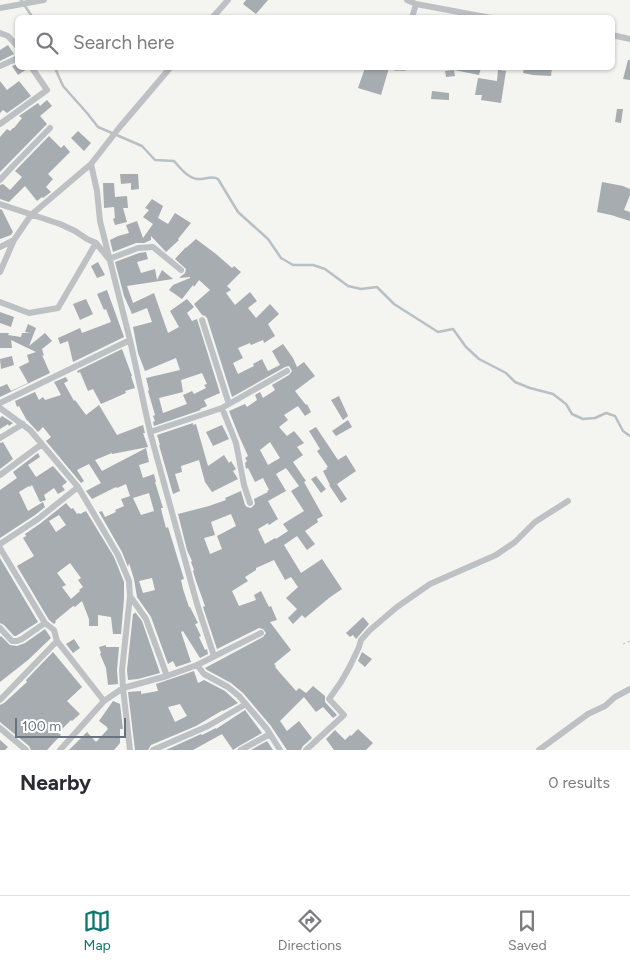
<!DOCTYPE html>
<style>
body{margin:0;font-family:Figtree,sans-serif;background:#f2f2f3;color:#2b2b33}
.scale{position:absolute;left:15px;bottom:12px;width:111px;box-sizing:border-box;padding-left:5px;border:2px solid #67737e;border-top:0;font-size:14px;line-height:18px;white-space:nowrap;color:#67737e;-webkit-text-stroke:4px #fff;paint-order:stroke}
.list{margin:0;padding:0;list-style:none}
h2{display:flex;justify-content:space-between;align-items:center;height:65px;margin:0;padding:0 20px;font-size:21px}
h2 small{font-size:16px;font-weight:400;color:#7c7c81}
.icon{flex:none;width:28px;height:28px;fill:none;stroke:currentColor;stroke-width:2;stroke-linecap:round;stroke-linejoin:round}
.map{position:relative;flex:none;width:630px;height:750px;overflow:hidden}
.search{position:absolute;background:#fff;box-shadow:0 1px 4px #0004;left:15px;right:15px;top:15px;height:55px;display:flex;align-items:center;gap:12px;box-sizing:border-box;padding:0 18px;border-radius:8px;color:#7c7c81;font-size:19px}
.sheet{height:145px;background:#fff}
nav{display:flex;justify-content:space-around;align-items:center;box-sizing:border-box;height:70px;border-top:1px solid #e1e1e2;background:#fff;font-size:14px;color:#7c7c81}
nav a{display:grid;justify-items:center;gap:2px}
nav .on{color:#0f766e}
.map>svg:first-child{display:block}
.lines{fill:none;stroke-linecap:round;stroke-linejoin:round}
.stream{stroke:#b7c0c4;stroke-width:2.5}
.building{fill:#a6acb0;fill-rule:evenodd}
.path{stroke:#b7babc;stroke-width:1;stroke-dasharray:2.5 2.5;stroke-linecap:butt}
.street{stroke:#bec1c4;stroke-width:6}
</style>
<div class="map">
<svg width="630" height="750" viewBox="0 0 630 750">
<rect width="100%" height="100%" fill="#f4f4f1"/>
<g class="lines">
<path class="stream" d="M21 0 33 18
M55 68 63 86 87 113 98 127 142 146 155 160 174 161C180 168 188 178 197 179 205 180 211 175 218 179L238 212 268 239 281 258 293 265H313L325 269 348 286 361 289 377 287 394 304 438 332 453 329 466 347 479 359 506 373 515 382 530 388 553 394 566 404 572 414 583 419 595 418 606 413 615 416 623 431 630 436"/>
</g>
<path class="building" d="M246 0H268L256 14 243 4Z
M8 45 14 54 0 61V50Z
M628 60H630V80L623 79Z
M18 64V68H27V69L18 75 12 66Z
M365 68H389L381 95 358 88Z
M454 68H481L479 75 454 70 455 76 446 77 445 71 454 70Z
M524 68H552L551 76 533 75 523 73Z
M498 70 506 71 501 103 481 100 482 95H475L478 78 497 81Z
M0 81 7 90 19 81 31 96 7 113 3 110 0 113Z
M432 91 449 93V100L431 99Z
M47 100 52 106 40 116 47 124 0 172V137L7 129 10 131 13 128H14L22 118 19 116 38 103 40 106Z
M617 109H623L621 123 615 122Z
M78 131 91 143 84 151 71 138Z
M49 136 61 148 64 145 70 152 48 174 53 179 46 187 51 192 43 198 42 197 37 201 25 186 9 202 0 199V185L3 184 10 190 22 177 15 171Z
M120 174H138L139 189 131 190V183L121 184Z
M602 182 623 186 630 189V195L624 210 630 212V221L611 215 597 212Z
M103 183H114L115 197 127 196 128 208H123L127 222 115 225 113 219 115 218 114 207 104 208Z
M152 199 163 206 158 218 168 224 175 213 191 223 178 239 179 240 166 252 151 236V240L144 243H136L113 252 110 240 118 236 129 233 126 225 137 221 143 238 153 224 143 217 149 210 145 208Z
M0 209 2 210 13 232 11 235 0 239Z
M196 239 216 254 232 268 234 266 241 272 227 286 231 290 226 293 235 305 250 292 257 301 248 308 256 318 270 304 279 314 268 324 275 336 264 343 263 340 251 345 250 343 238 348 243 358 233 363 238 374 254 366 253 364 262 359 268 371 280 365 272 351 283 344 293 358 297 367 304 362 315 376 295 391 306 405 307 404 311 412 305 416 298 406 284 415 288 420 279 427 287 436 294 431 304 443 297 447 303 455 293 462 306 481 304 482 323 516 317 519 318 522 305 531 315 544 307 550 297 536 284 545 301 573 322 559 342 589 329 598 305 618 302 615 293 624 288 618 297 609 286 598 298 587 291 577 285 580 274 560 256 568V570L245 577 248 581 232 591 239 606 256 600 254 595 261 591 269 607 271 606 277 620 270 622 291 650 274 664 276 666 275 667 296 691 299 688 306 693 313 686 325 696V702L337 715 333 718 323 707 316 712 304 697 280 721 287 731 299 721 312 738 303 746 301 750H287L271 726 243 693 231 683 207 670 205 668 263 637 266 633 263 629 259 628 217 649 203 607 205 606 196 581 193 571 194 570 191 562 192 561 187 550 178 514 209 506 226 500 225 498 241 491 245 505 247 507 251 508 255 504 254 499 268 492 267 491 269 490 263 478 255 482 248 468 246 469 245 463 247 461 245 458 248 456 239 436 229 411 245 404 247 407 257 400 255 395 260 392 263 398 275 390 272 385 289 375 292 371 289 366 285 367 232 397 207 318 205 316 202 315 194 304 210 290 199 280 194 287 193 285 182 299 169 290 173 285 190 278V277L179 278 185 273 186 269 175 259 186 247V248ZM270 442 280 458 268 465 260 450ZM286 468 299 486 291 491 304 511 283 524 288 531 276 539 275 538 265 544 258 529 268 523 269 525 278 519 268 501 286 491 276 474ZM231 514 236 526 217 536 222 549 210 554 204 538 215 535 211 522Z
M146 252 148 259 137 262 141 273 155 269 157 280 162 270 173 279 127 286 133 303 154 293 168 333 179 327 170 311 187 299 194 307 187 313 192 321 197 319 220 393 204 400 207 406 200 409 201 410 154 426 153 422 155 421 153 416 155 415 148 391 149 390 146 378 180 370 176 358 145 371 138 353 133 327 152 322 147 308 132 314 124 296 115 262 139 253ZM202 373 207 384 204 385 206 388 194 394 192 391 183 395 187 404 163 413 159 398 183 392 181 380Z
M98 262 105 275 97 278 91 266Z
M107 290 124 337 73 362 68 341 60 344 58 338 80 328 82 333 111 322 106 309 104 310 97 294Z
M86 299 93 314 80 320 73 304Z
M0 312 14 317 11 327 0 323Z
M28 324 36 328 29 346 45 333 52 341 42 349 44 356 42 355 50 373 0 397V387L7 384 11 391 28 383 19 367 29 362 27 355 36 352 11 340 12 348H0V333H9L8 335 21 337 22 333H30L25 332Z
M122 349 132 376H131L135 388 125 391 126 393 101 404 93 389 88 391 80 372 78 373 77 371Z
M12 356 14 365 1 369 0 359Z
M66 377 68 381 64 383 74 401 75 400 86 415 99 405 117 435 143 425 145 433H143L148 447 112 454V453L95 460 102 471 146 448 149 462 139 465 143 478 154 474 156 482H155L163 508H161L162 513 166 528 168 527 184 579 181 580 183 589 189 607H190L198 623 195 624 201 636 199 637 205 650 207 649 208 654 200 658 183 631 181 632 191 662 176 667 173 661 168 664 151 617 137 597 134 579 129 563 128 567 122 552 99 512 102 511 105 517 116 512 115 510 124 506 121 499 130 496 126 484 117 488 116 487 92 499 86 491 101 483 89 464 77 470 84 481 81 483 46 441 51 437 43 427 38 432 26 419 19 406 17 407 15 401 35 392 39 400 43 397 45 400 61 395 54 382ZM149 493 154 511 141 515 133 498ZM152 578 155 590 143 593 139 581Z
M339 396 348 416 343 420 331 400Z
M2 416 13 423 9 426 8 424 0 429V418Z
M348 420 352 427 336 436 332 431Z
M193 423V425L196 424 208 466 224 455 229 463 231 461 236 469 233 471 238 479 212 492 205 482 199 460 181 466 182 472 175 474 180 491 173 494 159 445H160L157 435Z
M222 425 229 439 213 446 206 432Z
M316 427 338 460 346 455 356 471 337 484 347 499 341 503 329 485H330L323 471 327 469 326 468 328 467 317 451 320 449 309 431Z
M3 442 13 459 0 469V443Z
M38 453 40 457 28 465 36 477 53 466 67 482 62 486 65 490 58 494 54 488 44 495 46 500 40 502 32 485 30 487 29 486 19 492 28 511 43 502 45 507 35 515 0 538V490L17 478 13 472Z
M316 476 326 489 321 493 311 479Z
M66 503 71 509 73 508 77 514 79 513 80 514 86 511 114 557 124 582V599L121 634H113L111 617 98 615V626H89V619L82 601 75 607 73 606 55 621 56 622 54 624 49 620 17 566 34 556 23 538 26 536 25 534 41 523ZM59 515 66 525 56 532 49 521ZM70 563 81 578 78 580 83 587 79 590 80 591 71 599 62 587 66 585 57 573Z
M0 558 38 622 16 636H14L4 625 0 623Z
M135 612 142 621 160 673 138 679 128 680 127 670 133 614 135 613Z
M363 617 369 624 356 639 353 635 350 637 346 633Z
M45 629 51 638 28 660 0 682V637L1 636 10 645 17 646 25 643Z
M74 639 80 648 73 653 66 644Z
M106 645V647H119L117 670 118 684 108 685 106 668 100 654 101 653 99 647Z
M53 652 82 687 67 701 80 714 72 721 71 720 58 733 61 735 47 750H31L29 746 0 722V705L4 703 27 682 26 680Z
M362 652 372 659 365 667 358 661Z
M194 671 198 683 204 680 225 691 238 703 223 711V710L196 726 151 745 148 750H135L128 692 141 691V694L158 691 156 684ZM180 704 187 716 175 722 168 707Z
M113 701 120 704 123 729H120V743L114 750H69L87 732 96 742 108 729 107 728V727L99 721Z
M245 710 262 733 239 746 233 750 222 734 193 750H166L201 734 202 735 216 728V729Z
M358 729 373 743 366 750H334L326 739 335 730 345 740 350 735 351 736Z
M0 740 8 747 5 750H0Z
M267 741 273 750H251Z"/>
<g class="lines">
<path class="path" d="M623 644 630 641"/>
<path class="street" d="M407 0 416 4 491 18
M0 8 44 0
M212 18 228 0
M412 18 416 4
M0 33 8 36 18 47
M612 35 630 39
M0 66 18 58
M396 68H404
M0 124 47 90 32 68
M91 164 119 128 170 68
M0 180 12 167 50 128
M0 204 60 224 75 231 87 239 96 243 109 259 138 248 153 247 181 270
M0 247 14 240
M0 272 14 240 31 215 91 164 97 191 100 221 130 340 150 432 197 604 214 656
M0 302 29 313 58 308 96 243
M202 320 229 404
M0 403 130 340
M0 408 30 430 78 487 118 555 129 581 130 596 122 670 123 688 130 750
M222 408 236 443 244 485 250 503
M150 432 222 408 287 371
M0 438 23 424
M0 475 42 444
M0 544 38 519 78 487
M0 548 45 623 54 630 57 641 104 701
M130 596 146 619 167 676
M0 628 12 641H17L22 639 45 623
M197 665 204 674 228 687 239 696 267 729 280 750
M0 700 57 641
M0 728 26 750
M60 750 104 701 123 688 167 676 197 665 261 633
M153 750 208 726 246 704
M241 750 270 734
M306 750 344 715 329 699 341 682 350 666 359 647 361 640 370 630 397 607 430 584 496 555 515 542 535 522 568 501
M539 750 588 714 605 706 615 697 630 689"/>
</g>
</svg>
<div class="scale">100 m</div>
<div class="search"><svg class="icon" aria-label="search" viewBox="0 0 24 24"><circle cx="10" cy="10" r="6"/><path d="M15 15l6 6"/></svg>Search here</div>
</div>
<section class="sheet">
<h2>Nearby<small>0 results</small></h2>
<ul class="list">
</ul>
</section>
<nav>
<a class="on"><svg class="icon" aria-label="map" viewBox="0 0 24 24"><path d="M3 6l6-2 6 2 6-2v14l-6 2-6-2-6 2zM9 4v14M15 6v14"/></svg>Map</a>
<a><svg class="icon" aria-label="directions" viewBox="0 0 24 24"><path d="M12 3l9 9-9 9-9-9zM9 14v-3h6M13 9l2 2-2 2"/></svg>Directions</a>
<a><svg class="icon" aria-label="saved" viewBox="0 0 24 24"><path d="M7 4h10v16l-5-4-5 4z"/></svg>Saved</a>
</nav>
